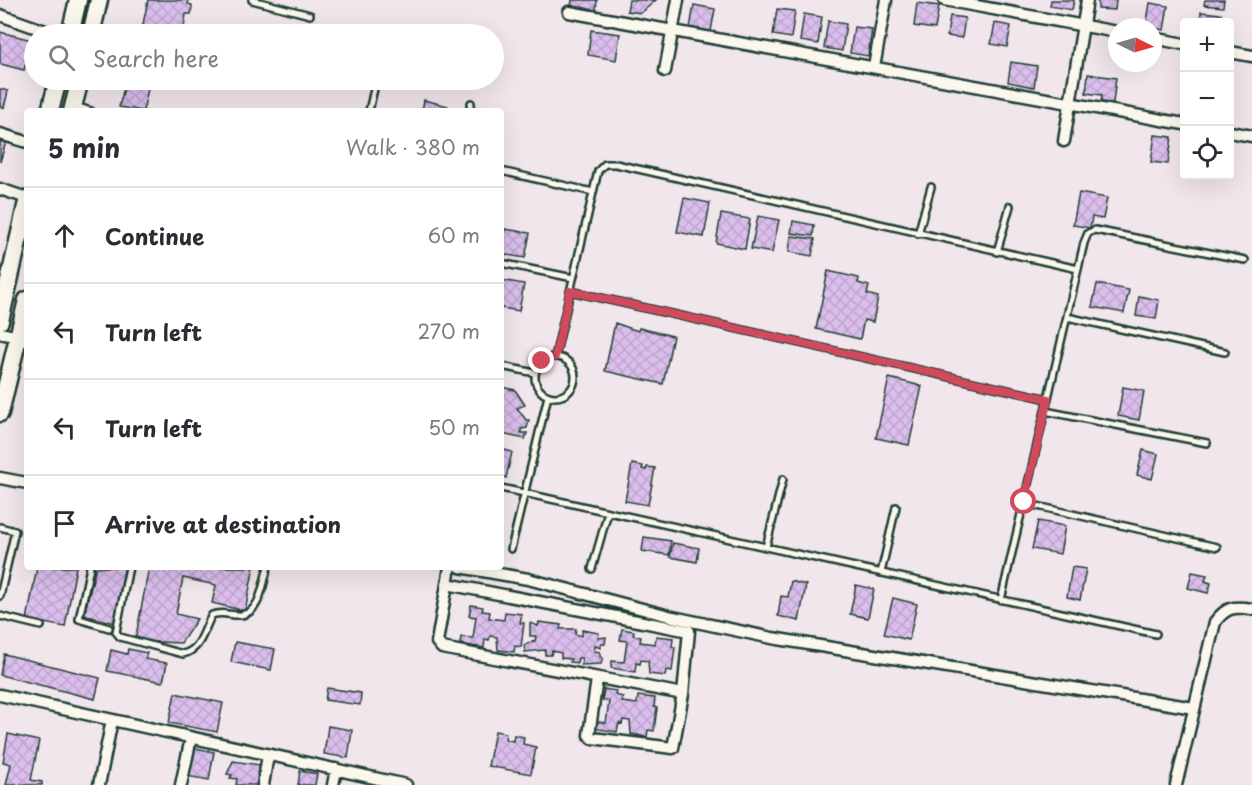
<!DOCTYPE html>
<meta charset="utf-8">
<style>
body{margin:0;font-family:"Playpen Sans",sans-serif;background:#f7f7f7;color:#2b2b33}
.controls{position:absolute;right:18px;top:18px;display:grid;overflow:hidden;border-radius:6px;box-shadow:0 6px 24px #0002}
.controls button{width:54px;height:54px;display:grid;place-items:center;padding:0;border:0;border-bottom:2px solid #e1e1e2;background:#fff;color:#2b2b33;font:30px sans-serif}
.compass{position:absolute;left:1108px;top:18px;width:54px;height:54px;border-radius:50%;background:#fff;box-shadow:0 6px 24px #0002;rotate:95deg}
.stop{position:absolute;width:18px;height:18px;margin:-14px;border:4px solid #d1495b;border-radius:50%;background:#fff}
.stop.end{background:#d1495b;border-color:#fff;box-shadow:0 2px 6px #0008}
.list{margin:0;padding:0;list-style:none}
h2{display:flex;justify-content:space-between;align-items:center;height:78px;margin:0;padding:0 24px;font-size:26px}
h2 small{font-size:20px;font-weight:400;color:#7c7c81}
.list li{display:grid;grid-template-columns:39px 1fr auto;gap:18px;align-items:center;box-sizing:border-box;height:96px;padding:0 24px;border-top:2px solid #e1e1e2}
.list b{display:block;font-size:22px;white-space:nowrap}
.list em{font-size:20px;font-style:normal;color:#7c7c81}
.icon{flex:none;width:33px;height:33px;fill:none;stroke:currentColor;stroke-width:2;stroke-linecap:round;stroke-linejoin:round}
.map{position:relative;flex:none;width:1252px;height:785px;overflow:hidden}
.search{position:absolute;background:#fff;box-shadow:0 6px 24px #0002;left:24px;top:24px;width:480px;height:66px;display:flex;align-items:center;gap:15px;box-sizing:border-box;padding:0 21px;border-radius:33px;color:#7c7c81;font-size:22px}
.panel{position:absolute;background:#fff;box-shadow:0 6px 24px #0002;left:24px;top:108px;width:480px;height:462px;border-radius:6px}
.map>svg:first-child{display:block}
.building{fill:url(#building-cross-hatch);stroke:#1f3d34;stroke-width:1.5}
.lines{fill:none;stroke-linecap:round;stroke-linejoin:round}
.service-casing{stroke:#1f3d34;stroke-width:10}
.minor-casing{stroke:#1f3d34;stroke-width:15}
.trunk-casing{stroke:#1f3d34;stroke-width:21}
.service{stroke:#fbf7ec;stroke-width:5}
.minor{stroke:#fbf7ec;stroke-width:10}
.trunk{stroke:#fbf7ec;stroke-width:16}
.route{stroke:#d1495b;stroke-width:8}
</style>
<div class="map">
<svg width="1252" height="785" viewBox="0 0 1252 785">
<defs>
<pattern id="building-cross-hatch" width="8" height="8" patternUnits="userSpaceOnUse" patternTransform="scale(1.5)"><rect width="8" height="8" fill="#dbbeec"/><path d="M0 0l8 8M0 8l8-8" fill="none" stroke="#bca4cb"/></pattern>
</defs>
<rect width="100%" height="100%" fill="#f1e6ec"/>
<filter id="ink" filterUnits="userSpaceOnUse"><feTurbulence type="fractalNoise" baseFrequency=".0167" numOctaves="2"/><feDisplacementMap in="SourceGraphic" scale="12" xChannelSelector="R" yChannelSelector="G"/><feConvolveMatrix kernelMatrix="1 2 1 2 8 2 1 2 1" color-interpolation-filters="sRGB"/></filter>
<g filter="url(#ink)">
<path class="building" d="M148 0H188V4L192 5 191 14H186L184 27 188 28 187 34H141Z
M572 0H597L596 10 571 7Z
M629 0H656L641 13 627 11Z
M1051 0H1074L1072 10 1050 6Z
M1098 0H1116L1115 10 1098 9Z
M1205 0H1224L1223 7 1204 5Z
M917 3 939 6 935 29 914 26Z
M1150 3 1168 6 1164 30 1146 27Z
M694 5 715 9 711 31 690 28Z
M777 9 795 11 791 38 773 35Z
M1201 12 1221 14 1220 22H1200Z
M804 14 822 17 818 44 800 41Z
M950 16 965 18 962 38 947 36Z
M828 21 846 24 842 51 824 48Z
M995 23 1011 26 1007 47 991 44Z
M854 27 872 29 868 56 850 53Z
M591 30 620 34 616 60 588 55Z
M0 32 32 40 24 70 0 64Z
M1011 62 1037 66 1034 87 1008 82Z
M1088 74 1116 78 1113 103 1101 102 1102 95 1086 93Z
M126 80H150L143 111 119 107Z
M0 89 8 91 4 108 0 107Z
M424 100 448 106 447 111H422Z
M1155 135 1172 137 1168 164 1151 162Z
M0 140 6 142 0 162Z
M1079 193 1107 198 1103 219 1092 217 1090 228 1073 225Z
M684 198 710 203 704 237 677 232Z
M721 214 750 219 745 249 716 243Z
M758 216 779 220 772 253 751 249Z
M793 221 814 225 813 236 791 233Z
M505 229 530 233 525 258 501 254Z
M791 236 815 239 812 256 789 252Z
M828 271 859 278 858 283 869 286 867 294 878 297 873 322 864 320 860 339 816 329Z
M501 280 524 284 519 311 501 308Z
M1097 284 1129 290 1124 313 1092 307Z
M1139 296 1159 300 1156 319 1136 316Z
M615 323 638 331 639 328 673 336 663 384 605 371Z
M889 378 922 386 909 445 876 438Z
M501 387 515 390 525 405 517 408 526 420H529L527 428 521 429V433H527L525 439 501 434Z
M1123 387 1144 391 1139 420 1118 416Z
M501 449 512 452 506 478 501 476Z
M1143 450 1158 454 1152 479 1137 475Z
M632 464 643 466 642 469 646 470 647 467 655 468 648 505 625 501Z
M1038 521 1065 526 1060 554 1032 549Z
M644 537 671 541 669 555 642 551Z
M673 543 699 548 697 562 670 557Z
M37 567H76L65 627 27 620Z
M96 567H126L115 623 84 615Z
M149 567H254L245 611 212 603 216 585 183 578 176 614 197 619 181 643 135 641Z
M1072 567 1086 569 1080 600 1067 597Z
M1192 572 1207 575 1205 581 1211 583 1208 593 1188 588Z
M791 581 806 585 799 621 778 616 781 596 788 597Z
M856 585 874 589 868 618 850 614Z
M893 598 917 604 909 640 884 634Z
M471 605 483 607 482 611 490 612 489 618 504 620 505 612 522 614 520 623H524L521 647 515 646 514 652 498 650 497 637 490 636 489 640 485 639 484 648 460 644 461 637 473 638 476 617 469 616Z
M539 622 561 625 560 629H576L575 634 582 636V630L599 633 598 638 606 637 605 644H601V648L595 646 594 651 600 652V657L603 658 601 664 581 665 582 658H578L577 663 570 662 571 659 561 658V653L552 651 551 655H545V650L525 652 524 645 535 641 536 636H530V623L538 626Z
M622 629 634 631 633 635 641 637 640 642 655 644 656 636 673 638 672 647H675L672 671 666 670 665 676 649 674 648 661 641 660 640 664 636 663 635 672 611 668 612 661 624 662 627 641 620 640Z
M235 642 275 649 271 670 231 662Z
M128 649 147 653 145 659 167 663 163 682 107 671 111 650 127 654Z
M4 654 100 678 95 699 0 675Z
M327 688 361 693 360 705 325 700Z
M604 689 616 691 615 695 623 697 622 702 637 704 638 696 655 698 654 707 657 708 654 731 648 730 647 737 631 734 630 721 623 720 622 724 619 723 617 732 593 728 594 721 606 723 609 701 602 700Z
M175 693 223 703 217 732 169 723Z
M328 726 352 730 348 758 324 754Z
M495 731 506 733 505 739 513 741 514 735 524 737 523 744 536 747 531 774 488 766Z
M8 734 39 741 31 780 42 782V785H6L11 764 3 762Z
M191 747 214 752 209 780 186 776Z
M233 761 260 765 257 774 261 775 260 785H236L237 779 230 778 232 775 227 774Z
M300 771 317 774 315 785H298Z"/>
<g class="lines">
<defs>
<path id="service" d="M252 0 310 15
M75 106 91 111
M369 111 376 80
M469 111 471 103
M501 171 593 192
M918 234 931 187
M997 252 1010 206
M501 263 573 278
M570 291 1048 399
M1067 317 1225 352
M535 377a20 20 0 1 1 40 0a20 20 0 1 1-40 0Z
M555 357 598 171 605 164H616L1078 269
M501 366 535 373
M1045 411 1207 443
M501 488 1156 634
M1024 503 1217 547
M0 527 15 531 0 596
M766 547 783 479
M511 549 548 396
M90 567 79 619 109 628
M129 567 116 632 120 637 183 654C202 649 203 630 212 615 224 611 230 616 241 615 261 613 263 582 268 567
M592 569 608 512
M881 573 896 507
M1001 600 1084 243 1088 233 1095 230 1245 260
M0 616 41 626"/>
<path id="minor" d="M944 0 1117 32
M569 12 1184 124
M0 15 54 34
M1153 38 1184 44
M1230 52 1252 56
M874 67 886 0
M665 71 678 0
M1230 132 1252 136
M0 134 27 142
M1064 141 1087 0
M0 189 27 198
M0 333 18 337
M0 478 27 483
M450 567 437 642 442 648 683 694
M460 567 528 579 673 617 772 638 1194 708
M447 584 689 631
M597 679 589 735 592 738 673 748 683 694 689 631
M0 695 406 785
M99 785 112 720
M181 785 191 738
M263 785 268 755
M333 785 336 769
M1176 785 1215 622C1226 607 1234 606 1252 609"/>
<path id="trunk" d="M70 34 78 0
M91 34 99 0
M50 111 58 80
M72 111 80 80
M0 321 27 202
M0 413 27 300"/>
</defs>
<use href="#service" class="service-casing"/>
<use href="#minor" class="minor-casing"/>
<use href="#trunk" class="trunk-casing"/>
<use href="#service" class="service"/>
<use href="#minor" class="minor"/>
<use href="#trunk" class="trunk"/>
</g>
</g>
<g class="lines" filter="url(#ink)">
<path class="route" d="M542 361 555 357 570 291 1048 399 1024 502"/>
</g>
</svg>
<div class="controls">
<button>+</button>
<button>−</button>
<button><svg class="icon" aria-label="locate" viewBox="0 0 24 24"><circle cx="12" cy="12" r="6"/><path d="M12 2v4M12 18v4M2 12h4M18 12h4"/></svg></button>
</div>
<svg class="compass" viewBox="-18 -18 36 36"><path d="M0-13l5 13h-10z" fill="#e53935"/><path d="M0 13l5-13h-10z" fill="#7c7c81"/></svg>
<div class="stop" style="left:1024px;top:502px"></div>
<div class="stop end" style="left:542px;top:361px"></div>
<div class="search"><svg class="icon" aria-label="search" viewBox="0 0 24 24"><circle cx="10" cy="10" r="6"/><path d="M15 15l6 6"/></svg>Search here</div>
<section class="panel">
<h2>5 min<small>Walk · 380 m</small></h2>
<ul class="list">
<li><svg class="icon" aria-label="ahead" viewBox="0 0 24 24"><path d="M12 20V5M6 11l6-6 6 6"/></svg><div><b>Continue</b></div><em>60 m</em></li>
<li><svg class="icon" aria-label="left" viewBox="0 0 24 24"><path d="M17 20v-9H6M10 6l-5 5 5 5"/></svg><div><b>Turn left</b></div><em>270 m</em></li>
<li><svg class="icon" aria-label="left" viewBox="0 0 24 24"><path d="M17 20v-9H6M10 6l-5 5 5 5"/></svg><div><b>Turn left</b></div><em>50 m</em></li>
<li><svg class="icon" aria-label="arrive" viewBox="0 0 24 24"><path d="M6 21V4h12l-3 4 3 4H6"/></svg><div><b>Arrive at destination</b></div></li>
</ul>
</section>
</div>
